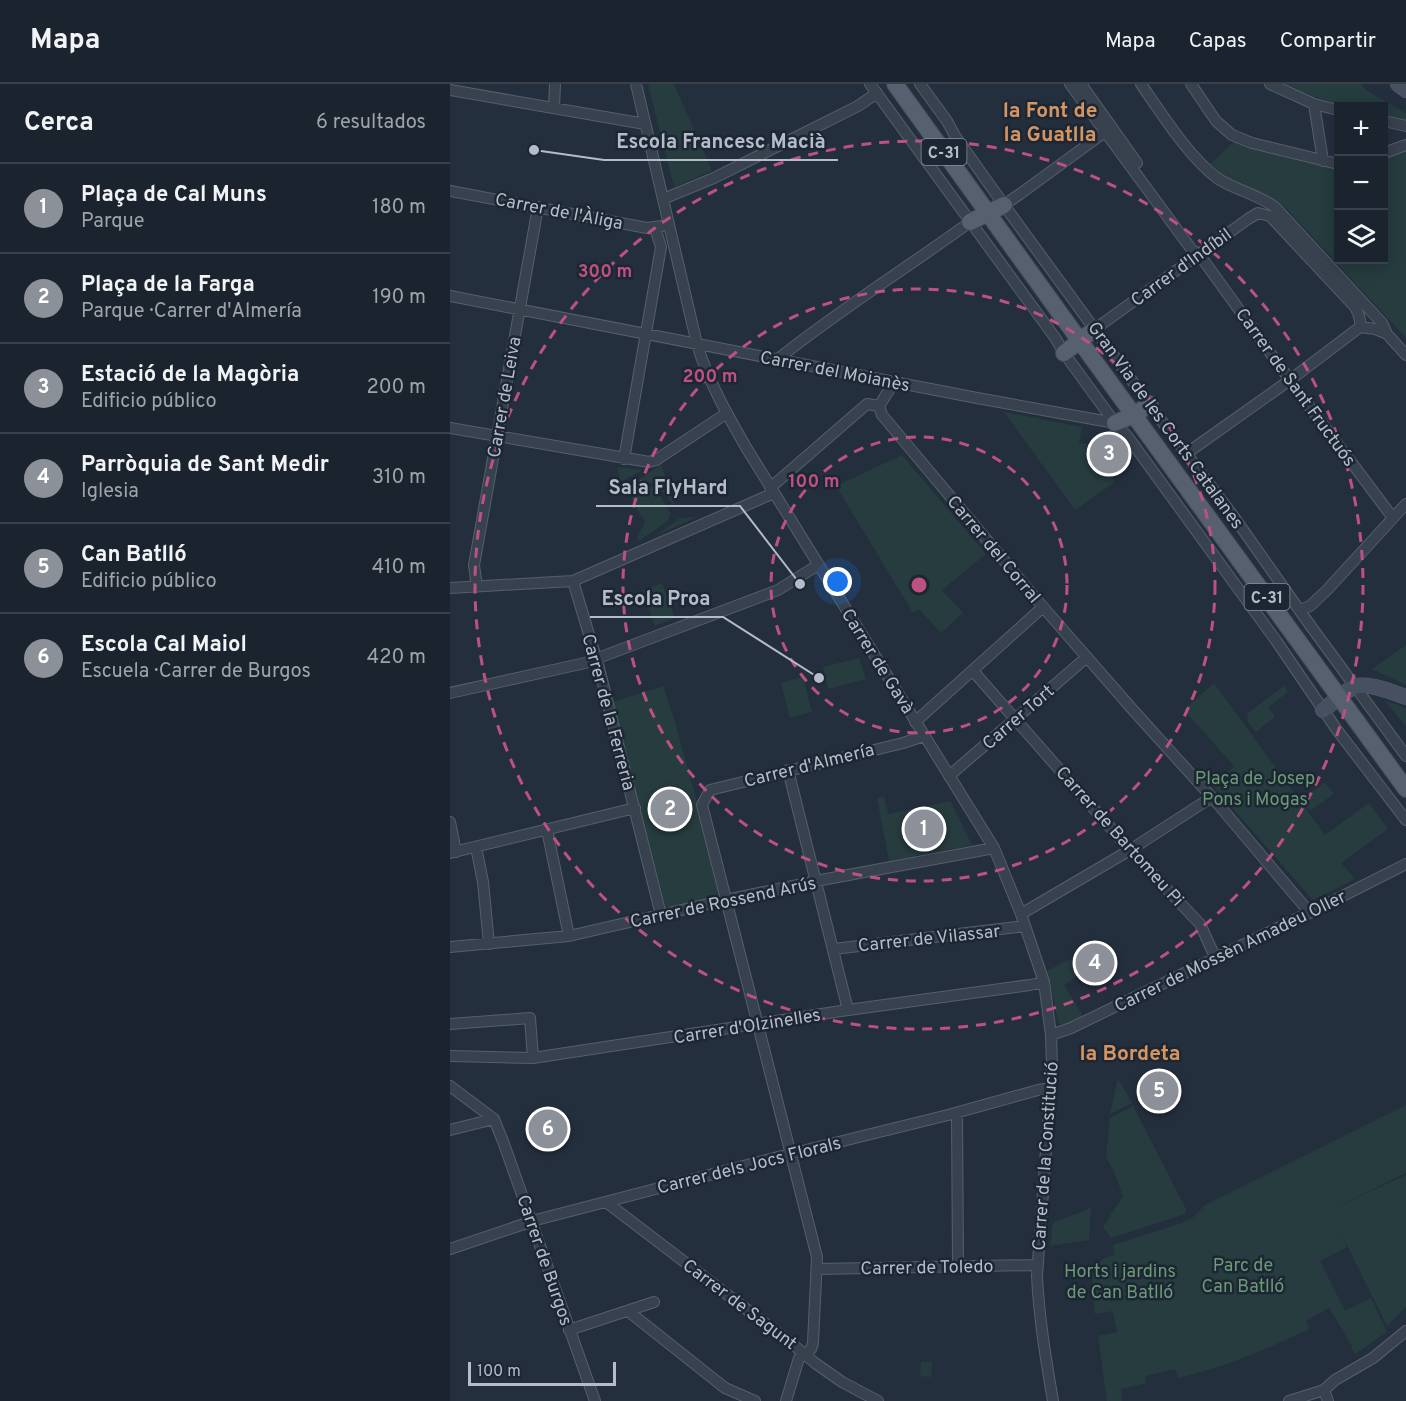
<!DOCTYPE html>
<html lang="es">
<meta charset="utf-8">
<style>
body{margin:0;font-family:Overpass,sans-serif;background:#282f3a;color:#f1f3f6}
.controls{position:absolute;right:18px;top:18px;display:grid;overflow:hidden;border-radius:0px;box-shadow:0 3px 15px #0003}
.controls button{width:54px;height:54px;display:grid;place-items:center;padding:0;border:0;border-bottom:2px solid #39404a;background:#1b232e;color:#f1f3f6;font:30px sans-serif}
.scale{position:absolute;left:18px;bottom:15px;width:148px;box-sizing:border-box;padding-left:6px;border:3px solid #b4bcc9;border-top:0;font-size:16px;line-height:21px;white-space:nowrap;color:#b4bcc9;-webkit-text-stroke:4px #1d2633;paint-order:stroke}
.you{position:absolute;left:388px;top:498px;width:21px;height:21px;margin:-15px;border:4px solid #fff;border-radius:50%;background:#1a73e8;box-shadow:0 0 0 9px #1a73e833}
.badge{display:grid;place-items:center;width:39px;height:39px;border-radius:50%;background:#8c9099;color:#fff;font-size:20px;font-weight:700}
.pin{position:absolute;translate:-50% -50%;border:3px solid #fff;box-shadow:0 2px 6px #0006}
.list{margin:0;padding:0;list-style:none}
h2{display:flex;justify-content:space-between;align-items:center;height:78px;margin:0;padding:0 24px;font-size:26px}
h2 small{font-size:20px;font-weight:400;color:#a0a4aa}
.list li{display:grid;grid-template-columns:39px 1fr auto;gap:18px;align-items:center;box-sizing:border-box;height:90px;padding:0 24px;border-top:2px solid #39404a}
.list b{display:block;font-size:22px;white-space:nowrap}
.list p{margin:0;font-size:20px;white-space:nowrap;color:#a0a4aa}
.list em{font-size:20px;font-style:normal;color:#a0a4aa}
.icon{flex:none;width:33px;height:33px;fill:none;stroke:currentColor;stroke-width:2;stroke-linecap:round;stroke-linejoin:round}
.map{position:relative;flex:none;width:956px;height:1317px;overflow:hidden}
header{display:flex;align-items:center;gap:36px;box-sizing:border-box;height:84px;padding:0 30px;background:#1b232e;border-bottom:2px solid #39404a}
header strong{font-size:28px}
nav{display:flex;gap:33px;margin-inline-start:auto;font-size:21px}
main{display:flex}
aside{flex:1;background:#1b232e}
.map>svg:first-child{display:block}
.green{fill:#263c3f}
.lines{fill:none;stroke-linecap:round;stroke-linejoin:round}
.street-casing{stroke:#565f6c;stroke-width:12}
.secondary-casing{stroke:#565f6c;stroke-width:16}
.primary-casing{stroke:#414a57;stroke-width:18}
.street{stroke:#38414e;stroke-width:10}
.secondary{stroke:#465061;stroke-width:15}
.primary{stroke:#56606e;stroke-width:16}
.ring{fill:none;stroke:#bd5182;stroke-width:3;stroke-dasharray:10 8}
.labels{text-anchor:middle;stroke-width:5;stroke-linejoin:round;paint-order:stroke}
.shield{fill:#1d2633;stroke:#878f9c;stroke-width:1.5}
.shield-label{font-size:16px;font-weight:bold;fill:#b4bcc9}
.street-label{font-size:18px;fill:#b4bcc9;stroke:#1d2633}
.park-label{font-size:18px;fill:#6b9a76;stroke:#1d2633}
.quarter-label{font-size:21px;font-weight:bold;fill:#d59563;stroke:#1d2633}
.centre{fill:#bd5182;stroke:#1d2633;stroke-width:3}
.ring-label{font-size:18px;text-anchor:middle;font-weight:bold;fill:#bd5182;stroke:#1d2633;stroke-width:5;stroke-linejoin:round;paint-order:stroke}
.leader{fill:none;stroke:#b4bcc9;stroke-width:2}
.callout-dot{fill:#b4bcc9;stroke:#1d2633;stroke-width:2}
.callout-label{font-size:20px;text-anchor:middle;font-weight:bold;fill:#b4bcc9;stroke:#1d2633;stroke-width:5;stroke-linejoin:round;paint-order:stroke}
</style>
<header>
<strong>Mapa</strong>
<nav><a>Mapa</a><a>Capas</a><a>Compartir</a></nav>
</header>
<main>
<aside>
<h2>Cerca<small>6 resultados</small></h2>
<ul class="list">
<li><span class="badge">1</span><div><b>Plaça de Cal Muns</b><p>Parque</p></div><em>180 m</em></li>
<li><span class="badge">2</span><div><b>Plaça de la Farga</b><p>Parque · Carrer d'Almería</p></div><em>190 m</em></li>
<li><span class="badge">3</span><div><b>Estació de la Magòria</b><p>Edificio público</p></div><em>200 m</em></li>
<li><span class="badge">4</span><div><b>Parròquia de Sant Medir</b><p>Iglesia</p></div><em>310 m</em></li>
<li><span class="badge">5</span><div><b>Can Batlló</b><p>Edificio público</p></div><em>410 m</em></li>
<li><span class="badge">6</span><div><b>Escola Cal Maiol</b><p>Escuela · Carrer de Burgos</p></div><em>420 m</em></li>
</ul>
</aside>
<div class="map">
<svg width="956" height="1317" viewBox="0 0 956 1317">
<rect width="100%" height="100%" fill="#242f3e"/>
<path class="green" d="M198 0H224L262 87 224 103Z
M828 0H911L917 7 956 29V36L934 31V22H902L875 16Z
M784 58 888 83V176H934V74L956 68V254L834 122C819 110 803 106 787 99 776 94 768 88 760 80Z
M554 328 632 343 629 359 637 360 665 398 625 426Z
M452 371 536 470 492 506 513 529 491 549 469 525 463 529 386 402Z
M211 380 226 425 206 398 185 403 183 400Z
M167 383 193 386 170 398Z
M204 401 221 431 218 434 219 436 189 457 187 454 195 438 181 414Z
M247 433 205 452 230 434Z
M212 499 225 534 205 542 192 507Z
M956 561V601L922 585Z
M409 574 416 595 378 605 373 583Z
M353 593 362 628 340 634 331 599Z
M764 599 875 751 919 719 938 745 891 779 905 795 863 816 763 702 784 682 734 626Z
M213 602 225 638 270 802 271 813 216 825 163 618Z
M834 602 838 608 818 623 825 633 806 648C801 642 795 637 798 629Z
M934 616 956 624V643V642Z
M875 698 884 710 860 727 851 716Z
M434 712 438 730 500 717 522 761 439 777 427 714Z
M622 874 629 891 614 901 634 933 615 941 609 940 597 887Z
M669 996 682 1019 660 1030 667 998Z
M956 1021V1089L880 1126 956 1091V1223L937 1242 891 1149 897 1163 870 1177 895 1227 921 1214 937 1248 905 1270 901 1263 902 1262 879 1224 856 1237 860 1245C816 1265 776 1283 728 1294L725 1285 695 1292 696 1299 671 1305 672 1317H657L648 1252 667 1248 663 1227 645 1230 642 1204 643 1181 655 1174 665 1171 663 1161 732 1139 742 1134 755 1121Z
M683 1022 736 1125 735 1130 661 1154 653 1143 673 1112 665 1090 656 1073 660 1034Z
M641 1124 639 1156 600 1162 603 1139Z
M471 1278H482L481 1293 470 1292Z"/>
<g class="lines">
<defs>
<path id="street" d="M186 0 247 260C258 297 278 332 297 365L544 764 571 830 594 898 601 951 602 982 587 1192C589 1234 596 1276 603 1317
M420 0 606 255 614 269 665 339 678 353 827 558 887 646 956 736
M470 0 497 37 505 52 554 121 702 324 784 433 857 537 956 672
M620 0 742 166 749 170 754 177 845 303 943 434
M631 0 687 79
M691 0C711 29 739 73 767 94 785 106 807 110 825 123L932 239 937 250 956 271
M741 0 766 37 782 51 802 59 888 80
M820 0 864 20 888 26
M0 6 195 40
M864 20 873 77
M104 24 105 0
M934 37 956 42
M934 69 956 61
M0 107 197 144 212 142
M213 115 264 94 408 22 427 9
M554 121 570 110 655 48
M0 212 527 314 665 339
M910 243 925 245 937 250
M645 245 798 135 808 129 820 132 905 223C909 230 911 235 910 243L840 296 737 369
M328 275C389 226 457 184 520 138
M429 322 432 331 593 523 683 626 767 719 860 829
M429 322 444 298
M0 344 199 378 206 376 277 329
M174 375 211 163 205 144
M320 404 417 320 429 322
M123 497 149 584 211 831
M27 503 24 481 88 123
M0 504 123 497 324 409
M850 526 860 522 877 506 956 420
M523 587 680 766 750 840 766 875
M0 609 135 579 328 506 368 481
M465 638 593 523
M338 686 398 926
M499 692 637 573
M0 738 6 768
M97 746 119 852
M26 763 33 798 39 860
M0 769 185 724
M571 830 680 766 762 713
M0 863 119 852 275 816 366 797 544 764
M384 865 575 842
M0 940 80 934 83 974
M601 951 621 944 867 825 956 780
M0 972 83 974 398 926 580 901 594 898
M0 1002 44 1035 54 1060 145 1317
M507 1029 508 1182
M0 1046 44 1035
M156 1118 346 1263 365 1279 392 1298 428 1317
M0 1165 86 1136 336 1071 498 1031 588 1006 601 1004
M367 1185 587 1181
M178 1227 275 1304 305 1317
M119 1246 204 1218
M874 1306 878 1317
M336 1317 349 1274 352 1271H356L361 1265 363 1259 367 1173 252 721 260 706 453 659 474 652
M839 1317 874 1306 885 1296 923 1274 956 1247"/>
<path id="secondary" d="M948 0 956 6
M873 626C883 619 893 608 904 603 916 597 944 609 956 613"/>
<path id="primary" d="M445 0 640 271 956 705
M520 138 554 121
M614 269 645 245
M665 339 684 331 700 320"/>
</defs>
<use href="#street" class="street-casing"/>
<use href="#secondary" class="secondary-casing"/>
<use href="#primary" class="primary-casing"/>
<use href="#street" class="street"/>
<use href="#secondary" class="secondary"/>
<use href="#primary" class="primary"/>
</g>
<g class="ring">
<circle cx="469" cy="501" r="148"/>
<circle cx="469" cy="501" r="296"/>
<circle cx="469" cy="501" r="444"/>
</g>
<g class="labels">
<g class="shield">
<rect x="471.5" y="55" width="45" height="26" rx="4.5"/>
<rect x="794.5" y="500" width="45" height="26" rx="4.5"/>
</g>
<g class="shield-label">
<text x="494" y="74">C-31</text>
<text x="817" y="519">C-31</text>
</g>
<g class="street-label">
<text transform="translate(109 127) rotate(11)" y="6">Carrer de l'Àliga</text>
<text transform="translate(731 183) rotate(-36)" y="6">Carrer d'Indíbil</text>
<text transform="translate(385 287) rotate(11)" y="6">Carrer del Moianès</text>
<text transform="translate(846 303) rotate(54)" y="6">Carrer de Sant Fructuós</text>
<text transform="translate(54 313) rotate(-80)" y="6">Carrer de Leiva</text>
<text transform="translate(716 341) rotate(54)" y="6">Gran Via de les Corts Catalanes</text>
<text transform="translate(544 465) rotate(50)" y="6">Carrer del Corral</text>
<text transform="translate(428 577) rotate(58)" y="6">Carrer de Gavà</text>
<text transform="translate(159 628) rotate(75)" y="6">Carrer de la Ferreria</text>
<text transform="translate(568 633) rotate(-41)" y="6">Carrer Tort</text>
<text transform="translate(359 681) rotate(-14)" y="6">Carrer d'Almería</text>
<text transform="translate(670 752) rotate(48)" y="6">Carrer de Bartomeu Pi</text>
<text transform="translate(273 818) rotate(-12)" y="6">Carrer de Rossend Arús</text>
<text transform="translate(479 854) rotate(-6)" y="6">Carrer de Vilassar</text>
<text transform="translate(780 867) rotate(-26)" y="6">Carrer de Mossèn Amadeu Oller</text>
<text transform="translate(297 942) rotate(-9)" y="6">Carrer d'Olzinelles</text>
<text transform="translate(595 1072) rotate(-86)" y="6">Carrer de la Constitució</text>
<text transform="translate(299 1081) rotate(-14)" y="6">Carrer dels Jocs Florals</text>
<text transform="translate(95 1176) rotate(71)" y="6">Carrer de Burgos</text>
<text transform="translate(477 1183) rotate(-1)" y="6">Carrer de Toledo</text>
<text transform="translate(290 1220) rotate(37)" y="6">Carrer de Sagunt</text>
</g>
<g class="park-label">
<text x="805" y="700">Plaça de Josep<tspan x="805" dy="21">Pons i Mogas</tspan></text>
<text x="793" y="1187">Parc de<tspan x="793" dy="21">Can Batlló</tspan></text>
<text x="670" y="1193">Horts i jardins<tspan x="670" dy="21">de Can Batlló</tspan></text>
</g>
<g class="quarter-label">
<text x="600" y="33">la Font de<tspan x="600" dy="24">la Guatlla</tspan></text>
<text x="680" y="976">la Bordeta</text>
</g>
</g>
<circle cx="469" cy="501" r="9" class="centre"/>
<g class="ring-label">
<text x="155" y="193">300 m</text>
<text x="260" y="298">200 m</text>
<text x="364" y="403">100 m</text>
</g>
<path class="leader" d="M84 66L154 76H388M350 500L290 422H146M369 594L273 533H140"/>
<g class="callout-dot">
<circle cx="84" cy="66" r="6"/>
<circle cx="350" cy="500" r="6"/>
<circle cx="369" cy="594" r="6"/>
</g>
<g class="callout-label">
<text x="271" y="64">Escola Francesc Macià</text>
<text x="218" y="410">Sala FlyHard</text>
<text x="206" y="521">Escola Proa</text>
</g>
</svg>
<div class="controls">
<button>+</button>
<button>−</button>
<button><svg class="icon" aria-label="layers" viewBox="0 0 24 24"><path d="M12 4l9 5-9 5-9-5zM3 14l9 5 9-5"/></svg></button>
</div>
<div class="scale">100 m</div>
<div class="you"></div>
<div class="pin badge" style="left:474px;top:745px">1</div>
<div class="pin badge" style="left:220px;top:725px">2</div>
<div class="pin badge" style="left:659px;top:370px">3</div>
<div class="pin badge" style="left:645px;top:879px">4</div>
<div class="pin badge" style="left:709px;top:1007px">5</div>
<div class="pin badge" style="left:98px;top:1045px">6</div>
</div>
</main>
